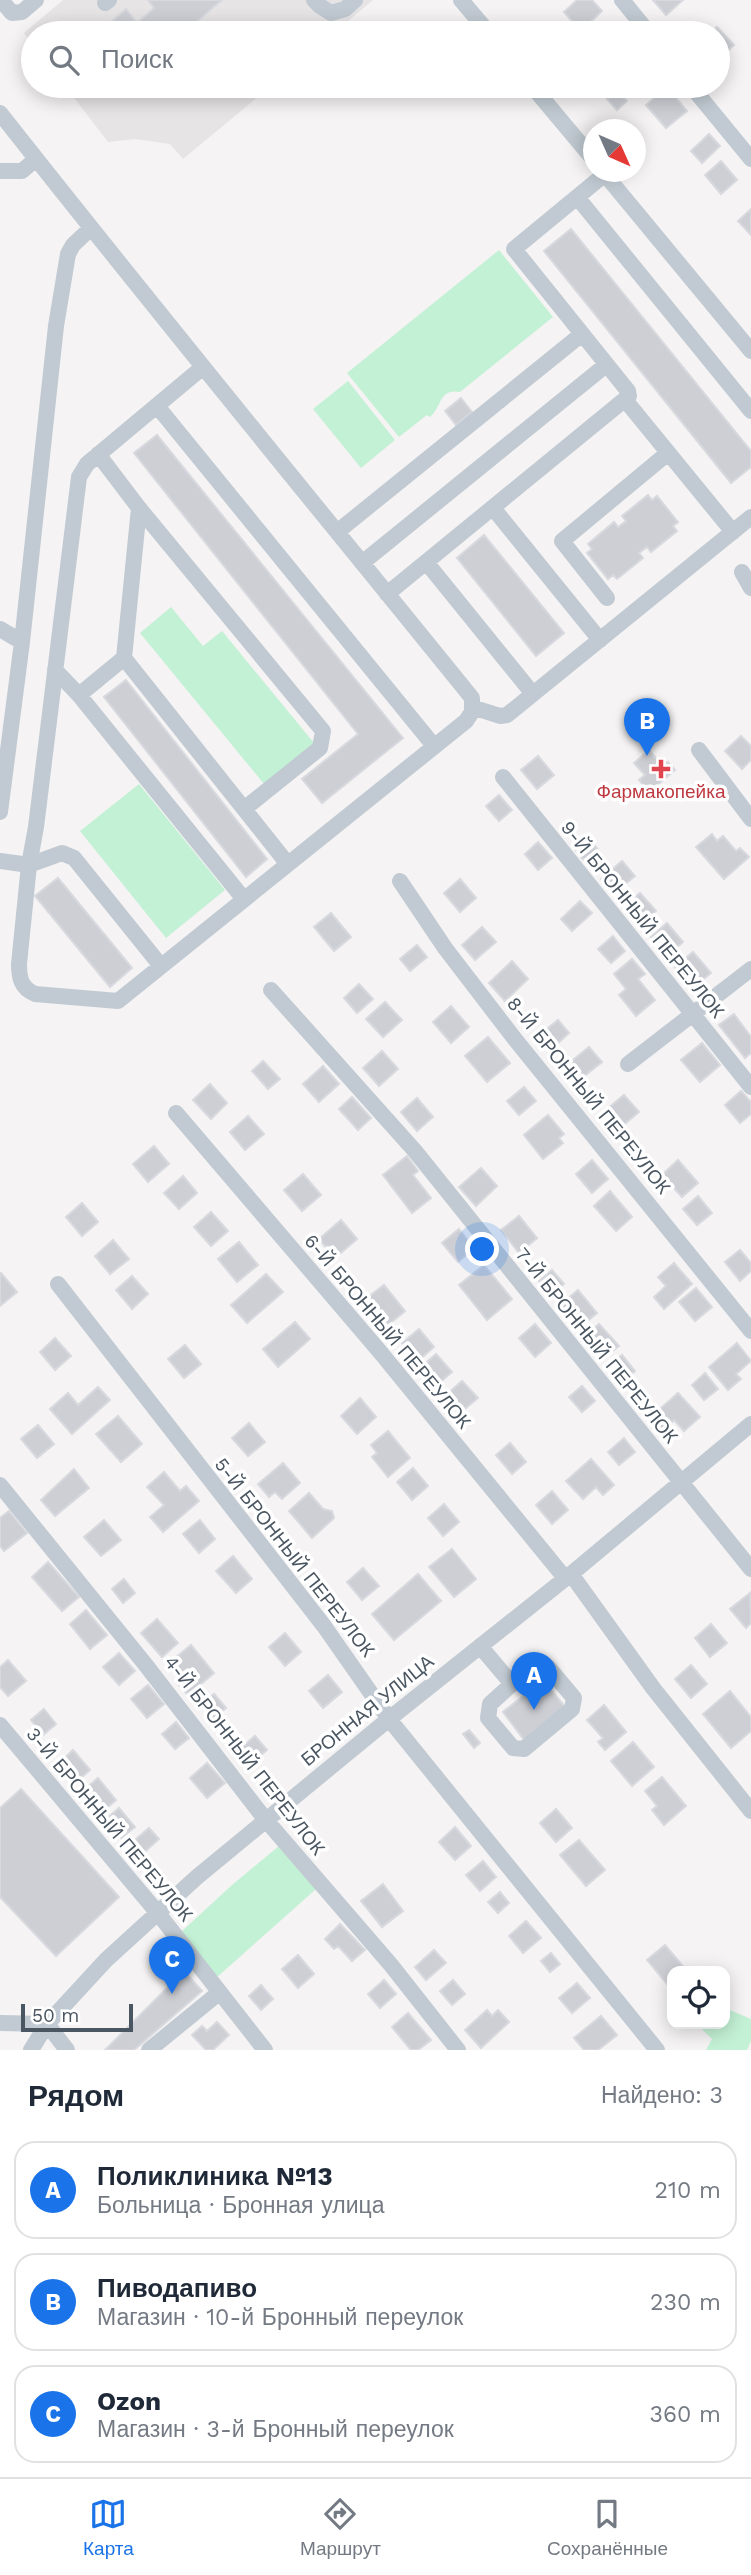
<!DOCTYPE html>
<html lang="ru">
<meta charset="utf-8">
<style>
body{margin:0;font-family:"Work Sans",sans-serif;background:#f6f6f7;color:#1f2937}
.controls{position:absolute;right:21px;bottom:21px;display:grid;overflow:hidden;border-radius:14px;box-shadow:0 4px 18px #0003}
.controls button{width:63px;height:63px;display:grid;place-items:center;padding:0;border:0;border-bottom:2px solid #e0e1e3;background:#fff;color:#1f2937;font:35px sans-serif}
.compass{position:absolute;left:583px;top:119px;width:63px;height:63px;border-radius:50%;background:#fff;box-shadow:0 4px 18px #0003;rotate:135deg}
.scale{position:absolute;left:21px;bottom:18px;width:112px;box-sizing:border-box;padding-left:7px;border:4px solid #4a5661;border-top:0;font-size:19px;line-height:24px;white-space:nowrap;color:#4a5661;-webkit-text-stroke:5px #fff;paint-order:stroke}
.you{position:absolute;left:483px;top:1250px;width:24px;height:24px;margin:-18px;border:5px solid #fff;border-radius:50%;background:#1a73e8;box-shadow:0 0 0 10px #1a73e833}
.badge{display:grid;place-items:center;width:46px;height:46px;border-radius:50%;background:#1a73e8;color:#fff;font-size:23px;font-weight:700}
.pin{position:absolute;translate:-50% -58px;filter:drop-shadow(0 2px 4px #0008)}
.pin::after{content:'';position:absolute;top:37px;width:24px;height:21px;background:inherit;clip-path:polygon(0 0,100% 0,50% 100%)}
.list{margin:0;padding:0;list-style:none}
h2{display:flex;justify-content:space-between;align-items:center;height:91px;margin:0;padding:0 28px;font-size:30px}
h2 small{font-size:23px;font-weight:400;color:#747a83}
.list li{display:grid;grid-template-columns:46px 1fr auto;gap:21px;align-items:center;box-sizing:border-box;height:98px;margin:0 14px 14px;padding:0 14px;border:2px solid #e0e1e3;border-radius:21px}
.list b{display:block;font-size:26px;white-space:nowrap}
.list p{margin:0;font-size:23px;white-space:nowrap;color:#747a83}
.list em{font-size:23px;font-style:normal;color:#747a83}
.icon{flex:none;width:38px;height:38px;fill:none;stroke:currentColor;stroke-width:2;stroke-linecap:round;stroke-linejoin:round}
.map{position:relative;flex:none;width:751px;height:2050px;overflow:hidden}
.search{position:absolute;background:#fff;box-shadow:0 4px 18px #0003;left:21px;right:21px;top:21px;height:77px;display:flex;align-items:center;gap:18px;box-sizing:border-box;padding:0 24px;border-radius:38px;color:#747a83;font-size:26px}
.sheet{height:427px;background:#fff}
nav{display:flex;justify-content:space-around;align-items:center;box-sizing:border-box;height:98px;border-top:2px solid #e0e1e3;background:#fff;font-size:19px;color:#747a83}
nav a{display:grid;justify-items:center;gap:4px}
nav .on{color:#1a73e8}
.map>svg:first-child{display:block}
.education{fill:#e6e4e5}
.green{fill:#c3f1d5}
.building{fill:#cdcfd5;stroke:#d7d9de;stroke-width:2}
.lines{fill:none;stroke-linecap:round;stroke-linejoin:round}
.minor{stroke:#c1cad2;stroke-width:16}
.health-dot{fill:#e0444e;stroke:#fff;stroke-width:2.5}
.labels{text-anchor:middle;stroke-width:7;stroke-linejoin:round;paint-order:stroke}
.health-label{font-size:19px;fill:#be3a42;stroke:#fff}
.street-label{font-size:19px;fill:#4a5661;stroke:#fff}
</style>
<div class="map">
<svg width="751" height="2050" viewBox="0 0 751 2050">
<rect width="100%" height="100%" fill="#f5f3f3"/>
<path class="education" d="M63 0H373L334 33H33V45L24 33Z
M65 86H271L183 159 170 144 135 139 108 142Z"/>
<path class="green" d="M499 250 553 317 460 392C439 388 442 407 430 417L427 415 399 437 347 373Z
M348 381 395 440 361 468 313 409Z
M171 607 203 646 222 631 314 743 264 784 140 633Z
M139 784 225 890 166 938 80 831Z
M279 1846 316 1889 216 1978 181 1932 232 1885Z
M725 2008 751 2019V2041L747 2050H706L712 2039 697 2024H725Z"/>
<path class="building" d="M148 0H222L183 33H105L102 30 126 9 137 23 154 8Z
M577 0H592L602 11 581 31 564 12Z
M653 0H683L666 15Z
M717 27 734 45 718 60V33H710Z
M667 87 687 111 666 128 646 105Z
M617 90 627 101 617 110 607 99Z
M709 134 720 146 702 163 691 151Z
M721 161 737 180 721 194 705 175Z
M751 209V235L738 221Z
M571 229 751 451V467L731 483 544 251Z
M461 398 472 412 456 425 445 411Z
M157 435 403 738 322 803 302 779 358 734 134 453Z
M648 495 652 500 657 496 678 522 673 526 677 531 651 552 647 547 639 553 643 558 617 579 613 575 608 579 587 553 592 549 588 544 614 522 618 527 626 521 622 516Z
M484 535 564 633 536 656 457 558Z
M126 680 267 859 246 877 104 697Z
M741 736 751 746V760L742 769 725 751Z
M649 750 663 766 668 762 675 770 649 792 639 780 645 775 634 763Z
M538 756 554 775 537 789 521 770Z
M499 795 512 810 499 821 486 806Z
M712 834 717 841 723 836 736 851 740 848 749 857 724 879 696 847Z
M587 836 600 852 586 863 573 847Z
M538 842 552 858 538 870 525 854Z
M622 861 635 876 614 893 601 879Z
M58 878 132 968 110 987 35 896Z
M460 879 476 898 460 912 444 893Z
M640 893 656 911 640 925 624 907Z
M580 901 592 913 572 931 561 919Z
M331 913 351 937 334 951 314 927Z
M667 923 683 942 667 956 651 937Z
M482 927 496 942 475 960 462 945Z
M613 936 625 951 611 963 598 949Z
M417 945 427 957 410 971 400 959Z
M693 952 711 973 693 988 675 967Z
M632 959 645 974 638 979 655 1000 636 1016 619 995 626 989 614 974Z
M512 961 528 979 505 1001 489 983Z
M359 984 373 999 357 1013 344 998Z
M385 1002 402 1020 383 1037 366 1019Z
M451 1006 469 1027 451 1043 433 1022Z
M734 1014 751 1037V1053L745 1058 719 1025Z
M558 1020 569 1033 554 1047 542 1033Z
M488 1037 510 1063 487 1082 465 1056Z
M702 1043 720 1065 700 1082 681 1060Z
M589 1047 602 1062 579 1080 567 1065Z
M382 1051 398 1069 379 1086 363 1068Z
M263 1061 280 1079 268 1089 252 1071Z
M323 1066 339 1084 319 1102 303 1084Z
M210 1084 227 1103 211 1119 193 1100Z
M524 1087 536 1101 519 1115 507 1101Z
M741 1091 751 1102V1114L740 1123 725 1105Z
M624 1095 639 1112 622 1126 607 1109Z
M352 1097 371 1118 358 1130 339 1109Z
M417 1098 433 1117 417 1131 401 1112Z
M548 1115 564 1134 559 1138 563 1143 543 1159 524 1135Z
M248 1116 264 1134 245 1150 230 1132Z
M154 1146 169 1164 148 1182 133 1164Z
M407 1156 418 1171 413 1175 431 1198 412 1213 383 1175Z
M592 1160 608 1179 592 1193 576 1174Z
M678 1160 698 1183 682 1197 662 1175Z
M481 1168 497 1186 476 1206 459 1187Z
M303 1174 321 1195 302 1211 284 1190Z
M183 1176 197 1193 179 1209 164 1193Z
M610 1191 632 1217 616 1231 594 1206Z
M698 1196 712 1213 697 1225 683 1209Z
M82 1203 98 1222 82 1236 66 1217Z
M211 1212 228 1231 211 1246 194 1227Z
M519 1216 537 1238 519 1253 501 1230Z
M341 1220 357 1239 335 1258 319 1239Z
M459 1229 474 1248 458 1262 442 1243Z
M113 1240 129 1259 110 1274 95 1256Z
M239 1242 258 1265 237 1282 218 1259Z
M740 1250 751 1263V1271L740 1281 725 1262Z
M674 1263 692 1284 664 1309 654 1297 666 1286 658 1277Z
M484 1265 512 1299 487 1320 459 1285Z
M552 1270 564 1284 551 1295 539 1281Z
M1 1273 17 1292 0 1306V1274Z
M266 1274 283 1292 247 1323 231 1305Z
M132 1276 148 1294 132 1309 116 1290Z
M384 1285 405 1311 388 1325 367 1298Z
M696 1288 712 1307 695 1321 679 1302Z
M578 1290 597 1313 578 1329 559 1306Z
M295 1322 310 1339 278 1367 263 1349Z
M535 1324 551 1343 535 1357 519 1338Z
M599 1324 619 1346 602 1360 583 1338Z
M419 1329 434 1347 418 1361 402 1343Z
M55 1338 71 1356 55 1370 40 1352Z
M737 1343 751 1361 736 1374 741 1379 728 1390 709 1367Z
M185 1345 201 1364 184 1378 168 1359Z
M436 1354 452 1372 436 1386 420 1368Z
M622 1355 635 1371 621 1382 608 1367Z
M705 1373 718 1389 704 1400 692 1385Z
M462 1381 478 1398 461 1412 446 1395Z
M582 1386 595 1401 582 1412 569 1397Z
M98 1387 110 1400 72 1434 50 1409 68 1393 78 1405Z
M678 1393 700 1417 684 1431 674 1420 663 1430 651 1417Z
M360 1398 376 1417 357 1434 341 1416Z
M118 1416 142 1444 121 1462 96 1434Z
M249 1423 265 1442 248 1456 232 1438Z
M38 1425 54 1444 37 1458 21 1439Z
M388 1431 410 1458 388 1477 372 1457 377 1453 371 1445Z
M624 1438 635 1452 619 1465 608 1452Z
M510 1443 526 1462 512 1474 496 1455Z
M591 1459 614 1485 603 1495 596 1487 583 1499 566 1481Z
M283 1463 300 1483 282 1499 275 1492 269 1497 258 1484Z
M413 1468 428 1486 412 1500 397 1482Z
M74 1469 89 1488 55 1516 41 1500Z
M164 1472 180 1491 186 1486 199 1501 163 1532 150 1517 164 1505 147 1487Z
M552 1491 568 1510 552 1524 536 1505Z
M309 1493 323 1509 332 1511 334 1518 312 1538 289 1511Z
M444 1504 459 1522 443 1536 428 1518Z
M9 1511 27 1533 4 1551 0 1546V1518Z
M104 1520 121 1540 101 1556 84 1537Z
M200 1520 215 1539 199 1553 183 1534Z
M452 1549 476 1579 454 1597 429 1567Z
M233 1556 252 1579 236 1593 216 1571Z
M48 1562 79 1597 62 1611 32 1577Z
M363 1568 379 1586 362 1600 347 1582Z
M418 1574 441 1601 394 1640 372 1614Z
M124 1579 135 1593 123 1603 112 1589Z
M750 1593 751 1623 746 1628 730 1609Z
M86 1610 107 1635 90 1649 70 1624Z
M157 1619 178 1643 162 1657 141 1633Z
M711 1624 727 1643 710 1657 695 1638Z
M285 1633 301 1652 285 1666 269 1647Z
M191 1645 214 1673 188 1695 177 1683 181 1679 168 1664Z
M119 1653 135 1671 119 1685 103 1667Z
M8 1660 26 1681 8 1696 0 1687V1667Z
M691 1665 707 1684 691 1698 675 1679Z
M328 1675 342 1692 323 1708 309 1691Z
M543 1680 566 1708 525 1741 503 1712Z
M148 1685 164 1704 147 1718 131 1699Z
M730 1691 751 1717V1731L731 1748 703 1714Z
M214 1694 226 1708 214 1718 202 1704Z
M604 1705 626 1732 605 1750 598 1742 603 1738 587 1720Z
M44 1709 56 1724 43 1735 31 1720Z
M176 1722 189 1738 175 1749 162 1734Z
M469 1730 480 1743 474 1748 463 1734Z
M255 1736 267 1750 249 1765 237 1751Z
M633 1742 654 1767 632 1786 611 1761Z
M73 1750 90 1770 74 1784 67 1776 70 1774 60 1762Z
M207 1763 225 1783 207 1798 190 1778Z
M662 1777 686 1806 664 1825 652 1810 657 1806 645 1791Z
M98 1778 116 1800 103 1811 84 1790Z
M21 1789 119 1897 56 1956 0 1897V1808Z
M119 1808 135 1827 121 1838 105 1820Z
M556 1809 572 1828 556 1842 540 1823Z
M455 1827 471 1846 455 1860 439 1842Z
M149 1828 159 1839 140 1856 130 1844Z
M579 1840 605 1870 586 1886 560 1855Z
M483 1861 496 1877 480 1891 466 1875Z
M383 1884 403 1911 382 1927 361 1901Z
M500 1892 509 1903 498 1913 488 1902Z
M526 1921 541 1938 523 1953 509 1936Z
M340 1924 365 1950 352 1961 338 1946 334 1949 325 1939Z
M665 1945 687 1971H672V1990L647 1960Z
M434 1950 446 1963 426 1980 415 1967Z
M551 1953 560 1964 550 1972 541 1961Z
M298 1955 314 1974 298 1988 282 1969Z
M184 1971 202 1991 134 2050H105Z
M384 1980 396 1994 380 2008 368 1994Z
M453 1980 465 1994 452 2005 440 1991Z
M577 1983 590 1998 572 2013 559 1998Z
M261 1985 273 1999 261 2010 249 1996Z
M487 2010 492 2016 498 2010 509 2022 481 2048 465 2030Z
M408 2013 431 2040 418 2050H411L392 2027Z
M601 2016 617 2035 598 2050H584L574 2038Z
M217 2022 229 2035 213 2050H206L192 2035 202 2026 207 2031Z"/>
<g class="lines">
<path class="minor" d="M1 0 12 13 22 12 36 0
M314 0 320 6 331 13 345 9 355 0
M461 0 489 33
M622 0 649 33
M105 3 109 0
M532 86 594 160
M691 86 751 159
M0 113C155 310 314 503 472 698V712L466 721 118 1001 35 994C21 988 19 978 19 964L29 865 36 827 79 477 87 464 203 367
M0 171H22L36 159
M603 172 751 351
M577 197 751 411
M626 401 733 532
M157 406 434 746
M98 454 139 508 323 731 320 748 244 809
M493 508 600 640
M337 532 582 334
M426 562 533 694
M362 563 606 365
M742 572 751 588
M387 594 629 396 628 391 514 249 605 174
M607 598 562 541 668 453
M0 629 22 642
M124 658 287 863
M55 670 79 695 243 898
M79 695 124 658 139 508
M472 707 500 716 507 715 751 517
M699 750 751 819
M503 777 751 1087
M0 812 22 642 56 326 68 254 73 245 91 228
M0 861 29 865 62 853 74 858 161 966
M400 881 445 948 514 1038 751 1331
M271 990 415 1151 751 1569
M628 1064 751 969
M176 1113 381 1353 565 1578
M58 1284 324 1626 389 1719 657 2050
M0 1485 145 1664 265 1819 391 1965 458 2050
M571 1574 653 1688 751 1811
M480 1646 512 1684 535 1667H548L574 1698 572 1709 524 1749 513 1748 488 1718 490 1704 512 1684
M0 1725 157 1912 265 2050
M0 2023 47 2024
M47 2024 67 2050
M31 2050 47 2024 106 1960 197 1877 389 1719 571 1574 751 1424
M149 2050 220 1992"/>
</g>
<path class="health-dot" d="M657.5 758.5h7v7h7v7h-7v7h-7v-7h-7v-7h7z"/>
<g class="labels">
<g class="health-label">
<text x="661" y="798">Фармакопейка</text>
</g>
<g class="street-label">
<text transform="translate(643 919) rotate(51)" y="7">9-Й БРОННЫЙ ПЕРЕУЛОК</text>
<text transform="translate(589 1095) rotate(51)" y="7">8-Й БРОННЫЙ ПЕРЕУЛОК</text>
<text transform="translate(388 1331) rotate(50)" y="7">6-Й БРОННЫЙ ПЕРЕУЛОК</text>
<text transform="translate(597 1345) rotate(51)" y="7">7-Й БРОННЫЙ ПЕРЕУЛОК</text>
<text transform="translate(295 1557) rotate(52)" y="7">5-Й БРОННЫЙ ПЕРЕУЛОК</text>
<text transform="translate(367 1710) rotate(-39)" y="7">БРОННАЯ УЛИЦА</text>
<text transform="translate(245 1755) rotate(52)" y="7">4-Й БРОННЫЙ ПЕРЕУЛОК</text>
<text transform="translate(110 1824) rotate(50)" y="7">3-Й БРОННЫЙ ПЕРЕУЛОК</text>
</g>
</g>
</svg>
<div class="controls">
<button><svg class="icon" aria-label="locate" viewBox="0 0 24 24"><circle cx="12" cy="12" r="6"/><path d="M12 2v4M12 18v4M2 12h4M18 12h4"/></svg></button>
</div>
<svg class="compass" viewBox="-18 -18 36 36"><path d="M0-13l5 13h-10z" fill="#e53935"/><path d="M0 13l5-13h-10z" fill="#747a83"/></svg>
<div class="scale">50 m</div>
<div class="you"></div>
<div class="pin badge" style="left:534px;top:1710px">A</div>
<div class="pin badge" style="left:647px;top:756px">B</div>
<div class="pin badge" style="left:172px;top:1994px">C</div>
<div class="search"><svg class="icon" aria-label="search" viewBox="0 0 24 24"><circle cx="10" cy="10" r="6"/><path d="M15 15l6 6"/></svg>Поиск</div>
</div>
<section class="sheet">
<h2>Рядом<small>Найдено: 3</small></h2>
<ul class="list">
<li><span class="badge">A</span><div><b>Поликлиника №13</b><p>Больница · Бронная улица</p></div><em>210 m</em></li>
<li><span class="badge">B</span><div><b>Пиводапиво</b><p>Магазин · 10-й Бронный переулок</p></div><em>230 m</em></li>
<li><span class="badge">C</span><div><b>Ozon</b><p>Магазин · 3-й Бронный переулок</p></div><em>360 m</em></li>
</ul>
</section>
<nav>
<a class="on"><svg class="icon" aria-label="map" viewBox="0 0 24 24"><path d="M3 6l6-2 6 2 6-2v14l-6 2-6-2-6 2zM9 4v14M15 6v14"/></svg>Карта</a>
<a><svg class="icon" aria-label="directions" viewBox="0 0 24 24"><path d="M12 3l9 9-9 9-9-9zM9 14v-3h6M13 9l2 2-2 2"/></svg>Маршрут</a>
<a><svg class="icon" aria-label="saved" viewBox="0 0 24 24"><path d="M7 4h10v16l-5-4-5 4z"/></svg>Сохранённые</a>
</nav>
